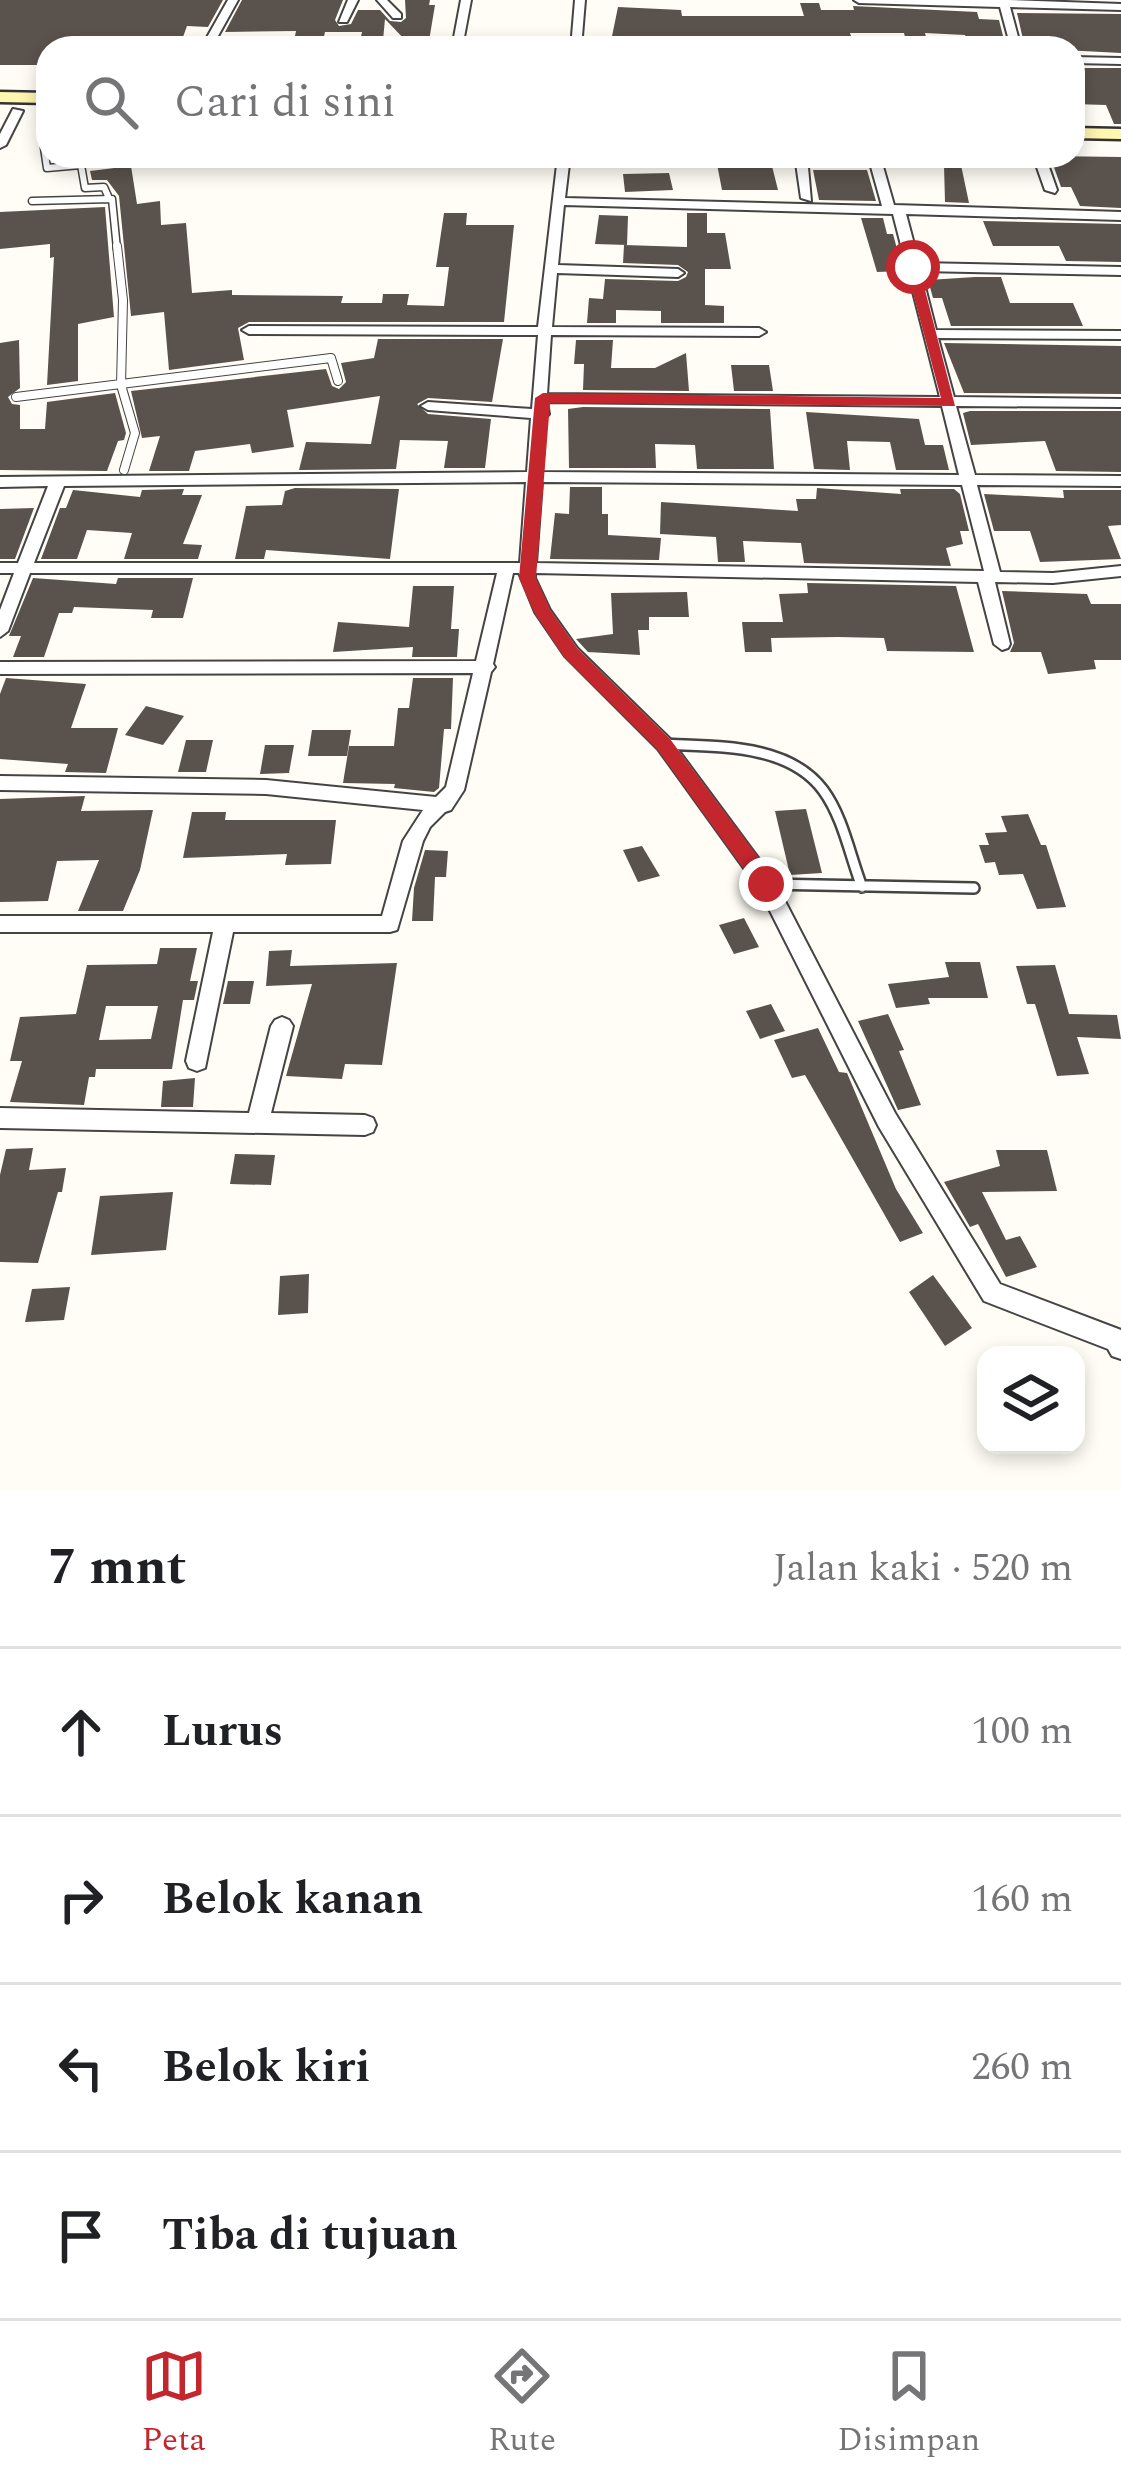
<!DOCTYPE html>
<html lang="id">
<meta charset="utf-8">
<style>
body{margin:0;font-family:Spectral,serif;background:#f2f2f2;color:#202124}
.controls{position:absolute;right:36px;bottom:36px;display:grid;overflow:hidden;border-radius:24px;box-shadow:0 6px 18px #0003}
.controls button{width:108px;height:108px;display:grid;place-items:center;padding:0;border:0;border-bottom:3px solid #e0e0e0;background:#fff;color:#202124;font:60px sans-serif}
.stop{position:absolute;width:36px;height:36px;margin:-27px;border:9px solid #c4262e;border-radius:50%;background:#fff}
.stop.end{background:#c4262e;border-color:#fff;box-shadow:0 3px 12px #0008}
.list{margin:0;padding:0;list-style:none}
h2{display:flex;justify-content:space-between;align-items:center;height:156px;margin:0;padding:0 48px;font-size:51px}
h2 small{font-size:39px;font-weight:400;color:#757577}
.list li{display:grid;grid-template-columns:78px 1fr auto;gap:36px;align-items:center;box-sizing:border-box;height:168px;padding:0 48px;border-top:3px solid #e0e0e0}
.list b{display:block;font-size:45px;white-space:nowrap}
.list em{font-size:39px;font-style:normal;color:#757577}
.icon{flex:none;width:66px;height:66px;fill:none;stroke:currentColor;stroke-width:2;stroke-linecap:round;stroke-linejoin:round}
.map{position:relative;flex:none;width:1121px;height:1490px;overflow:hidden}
.search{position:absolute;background:#fff;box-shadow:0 6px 18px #0003;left:36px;right:36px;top:36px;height:132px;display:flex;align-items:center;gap:30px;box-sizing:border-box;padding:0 42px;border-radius:36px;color:#757577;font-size:45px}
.sheet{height:828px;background:#fff}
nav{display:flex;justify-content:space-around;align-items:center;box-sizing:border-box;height:168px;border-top:3px solid #e0e0e0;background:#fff;font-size:33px;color:#757577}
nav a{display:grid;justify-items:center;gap:6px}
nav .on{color:#c4262e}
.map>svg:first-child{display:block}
.building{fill:#5a524d;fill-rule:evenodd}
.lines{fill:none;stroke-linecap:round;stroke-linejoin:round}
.lane-far2-casing{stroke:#444;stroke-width:9}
.lane-far1-casing{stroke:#444;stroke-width:10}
.lane-casing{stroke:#444;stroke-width:14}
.street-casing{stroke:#444;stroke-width:4}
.secondary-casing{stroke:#333;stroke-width:5}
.lane-far2{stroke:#fff;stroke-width:6}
.lane-far1{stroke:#fff;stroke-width:8}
.lane{stroke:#fff;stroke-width:9}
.street{fill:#fff;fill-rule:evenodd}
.secondary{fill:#fff6b0;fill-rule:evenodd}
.route{fill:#c4262e}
</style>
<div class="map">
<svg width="1121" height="1490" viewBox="0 0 1121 1490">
<rect width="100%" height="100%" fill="#fffdf5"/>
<path class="building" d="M0 0H223L208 27 187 26 179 48 48 46V65H0Z
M242 0H343L335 20 339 26 351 24 358 10H380L390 21 401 22 406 18 405 0H430L429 5H435L429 41 407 42 385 19 383 40 360 41 362 32H325L323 41H294L296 31 225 32Z
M800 3H819L821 10H854L853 6 977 12 979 19 999 20 1006 48H970L965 35 925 33 928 45H907L904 33H850L854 45 818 47 735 48 734 42 610 46 618 7 681 10 682 16H804Z
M1017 13 1121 14V53L1025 48Z
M1073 68H1121V124H1114L1106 105 1073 104Z
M1050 156 1121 157V208L1080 206 1071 187H1061Z
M770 158 778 190H722L716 159Z
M944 165H961L969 203 945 202Z
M131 166 137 204 160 201 161 225 186 223 192 293 232 290V295L343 296 341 303H382L383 294H409L407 305 444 306 449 267H436L444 213H467L466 225H514L504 322H249L238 328 244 360 169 370 164 312 131 316 119 196 107 180H92L90 171Z
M813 170H867L876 201 819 200Z
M669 173 673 190 625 192 623 174Z
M105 207 114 317 78 324V381L47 385 54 257 50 258V244L0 249V212Z
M687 213H707V233H725L731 269H705V305L724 306V323H661V311L616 310V323H587L589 298 603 299 605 279 678 281 686 277 688 272 678 265 623 263 624 245 687 247Z
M599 215 628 216 627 245 595 244Z
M861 218H883L887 234H893L903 271 877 272Z
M983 221 1121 224V262L1066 261 1059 246H993Z
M975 277H1001L1010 303H1073L1083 326H951L942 298H933L928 280Z
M378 339H503L492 402 428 398 417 404 428 414 491 419 485 468H444L448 441 400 440 396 469 299 470 306 442 371 444 380 396 287 410 294 447 252 453 250 444 195 451 189 471H149L160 436 142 438 131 391 326 369 332 386 339 389 346 382 341 363 374 358Z
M19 340 20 388 8 397 12 404 20 405V429H45L47 402 115 393 126 433 124 440 118 441 107 471 0 470V343Z
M576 340H613L611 368H655L686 353 689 391 583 390 584 364H574Z
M944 343 1121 346V394L964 393Z
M731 365H769L773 391H734Z
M583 407 770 409 774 469H697L695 445 655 444 656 468H569L568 409Z
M970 411H1121V472L1056 471 1045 441 971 445 963 413Z
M806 412 919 419 925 445H943L949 470H896L890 442 847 441 850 470 814 469Z
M570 487H602V514H608V535L661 538 659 560 550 559 555 513 569 514Z
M295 488 399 489 390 559 266 550 264 559H235L246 506 282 505 285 491Z
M817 488 901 494 900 489H954L960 494 969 531H960L963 544 946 548 951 566 804 563 801 543 743 541 745 562H718L716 537 660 534 661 502 798 511 796 499H816Z
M184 489 182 495H202L183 544 202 545 198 559H124L132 533 87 530 77 559H41L60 508H66L73 490 140 497 142 490Z
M1063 490H1121V525L1108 526 1121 559 1040 562 1030 531H994L984 494 1064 498Z
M34 508 15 559H0V509Z
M33 578 116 584 118 578H193L183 618H151L153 610 74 607 72 613H59L44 657H13L21 636H9Z
M807 583 956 586 974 652 887 651 884 638 838 637 771 638 772 652H745L742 622H783L779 594 808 593Z
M413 586H454L451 629H459L457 657H412L413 647 333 652 338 622 409 627Z
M1002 591 1087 594 1091 604H1121V660H1094L1096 669 1048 674 1041 652H1010L1014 643Z
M687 592 689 617H649V630H638L640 655 588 652 576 639 613 634 611 593Z
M6 678 86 684 71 728H118L106 773 65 772 68 764 0 759V694Z
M413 678H453L451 729H444L439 788 434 792 394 788 395 784 343 783 349 746H394L398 708H409Z
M146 706 184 716 163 745 125 735Z
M312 730H351L347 756H308Z
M186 740H213L206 772H178Z
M265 745H294L289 773 260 774Z
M85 796 81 811 153 810 140 870 123 911H78L99 860 57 861 48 901 0 902V799Z
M806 809 822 873 790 875 775 811Z
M192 812H226L225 820H336L331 864 285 865 287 854 183 858Z
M1028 814 1041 845H1046L1066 907 1037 909 1023 874 999 875 995 862 985 863 979 845H989L985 833 1007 832 1001 816Z
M642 846 660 876 638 882 623 850Z
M425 850 448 851 446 877H435L433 921H412L414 888Z
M744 918 759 947 734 954 719 925Z
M160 948H197L190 981H198L194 1000H183L172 1069H96L95 1077H89L84 1105 10 1102 22 1061H10L20 1017 76 1014 87 965 157 964ZM106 1006H158L151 1039 99 1040Z
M292 950 290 966 397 963 382 1065 345 1064 342 1079 286 1076 312 984 266 986 269 951Z
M945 962H980L988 998H928L930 1004 896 1008 888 984 949 977Z
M1055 965 1069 1014 1117 1015 1121 1039 1077 1037 1089 1074 1057 1076 1035 1004H1027L1016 966Z
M228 981H254L250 1004H223Z
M771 1004 785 1031 760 1039 746 1011Z
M888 1014 904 1050 899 1051 921 1105 898 1110 858 1021Z
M818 1028 839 1072 847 1073 896 1189 923 1233 900 1242 805 1075 792 1078 774 1040Z
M195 1078 193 1107H161L163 1081Z
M33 1148 29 1170 66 1168 62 1192H58L38 1263 0 1262V1175L6 1149Z
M996 1150H1047L1057 1191 982 1192 1006 1240 1020 1236 1037 1267 1006 1277 978 1224 970 1227 944 1182 1000 1166Z
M235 1154 275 1155 271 1185 230 1184Z
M173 1192 166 1250 91 1255 100 1196Z
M309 1274 308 1313 278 1315 280 1276Z
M933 1275 972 1328 945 1346 909 1292Z
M70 1287 64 1320 25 1322 32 1289Z"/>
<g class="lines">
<defs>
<path id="lane-far2" d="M48 139 43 141 47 168 81 165 85 188 104 187 108 196
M32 201 112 199 117 249"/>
<path id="lane-far1" d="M117 246 123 300 121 385 135 433 124 470
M16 397 331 358 338 381"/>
<path id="lane" d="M664 744C716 747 788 743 823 790 843 817 850 856 862 887
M766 884 974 888"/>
<path id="street" d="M228 0H238L213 45H257L262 48H201Z
M348 0H358L347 22H339Z
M377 0H387L401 14V18H393Z
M461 0H471L462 48H452Z
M575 0H585L581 48H571Z
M854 0H1008L1121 4V10L1010 7 1021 48H1011L1000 7 859 3Z
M1073 57 1121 58V64L1073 63Z
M13 109 23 111 6 145 0 148V134Z
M558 156H570L565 198 882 206 868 156H880L894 205 1121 212V220L906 214 919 263 1121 267V275L921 271 936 330 1121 331V339L938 338 954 397 1121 399V407L956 406 975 475 1121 476V486L977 485 1000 572 1053 573 1121 566V576L1053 583 995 582 1010 644 1008 648 1002 650 994 644 978 582 535 573V578L550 610 577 648 670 739 773 878 895 1113 1000 1284 1121 1330V1359L1112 1356 1108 1349 984 1301 879 1127 759 889 658 749 565 656 535 612 519 573H513L493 664 495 667 491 672 464 790 451 810 445 812 430 827 423 841 397 930 390 932H233L205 1068 197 1071 189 1068 186 1061 213 932H0V916H382L403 841 423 810 266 794 0 790V776L266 780 436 797 446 787 473 673 0 674V662L476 661 497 573H30L8 631 0 637V610L14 573H0V563H18L48 486 0 487V477L527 472 531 418 428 410 421 406 428 402 532 409 538 335 249 334 242 330 249 326 538 327ZM564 205 893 214 940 397 547 394 551 335 759 336 766 332 759 328 552 327 557 273 678 277 684 273 678 269 558 265ZM547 402 942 406 959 475 542 472 546 417 549 414ZM526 482 520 563H34L64 486ZM542 482 962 485 984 571 536 563Z
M795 156H807L811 201 801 198Z
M1033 156H1045L1057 190 1055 193 1045 190Z
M282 1017 289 1020 293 1026 271 1113 365 1115 373 1118 376 1125 373 1132 365 1135 0 1128V1108L249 1113 271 1026 275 1020Z"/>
<path id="secondary" d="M0 92 48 93V103L0 102Z
M1073 128 1121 129V139L1073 138Z"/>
</defs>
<use href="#lane-far2" class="lane-far2-casing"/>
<use href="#lane-far1" class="lane-far1-casing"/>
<use href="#lane" class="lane-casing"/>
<use href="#street" class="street-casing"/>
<use href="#secondary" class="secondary-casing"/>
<use href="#lane-far2" class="lane-far2"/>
<use href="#lane-far1" class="lane-far1"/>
<use href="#lane" class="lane"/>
<use href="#street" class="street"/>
<use href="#secondary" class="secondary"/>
</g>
<path class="route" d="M913 263 919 267 955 406 550 403 536 578 551 611 577 648 670 739 774 878 777 884 766 893 759 890 657 749 564 657 534 612 519 578 535 398 543 393 941 398 906 267Z"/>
</svg>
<div class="controls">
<button><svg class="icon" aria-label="layers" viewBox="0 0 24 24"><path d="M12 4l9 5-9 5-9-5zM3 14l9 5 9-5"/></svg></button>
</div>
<div class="stop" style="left:913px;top:267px"></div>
<div class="stop end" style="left:766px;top:884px"></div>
<div class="search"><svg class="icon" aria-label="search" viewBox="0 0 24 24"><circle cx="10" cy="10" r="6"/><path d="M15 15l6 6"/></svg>Cari di sini</div>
</div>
<section class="sheet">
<h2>7 mnt<small>Jalan kaki · 520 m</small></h2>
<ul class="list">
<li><svg class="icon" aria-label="ahead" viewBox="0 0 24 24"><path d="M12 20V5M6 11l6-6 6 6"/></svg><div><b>Lurus</b></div><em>100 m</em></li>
<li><svg class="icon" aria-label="right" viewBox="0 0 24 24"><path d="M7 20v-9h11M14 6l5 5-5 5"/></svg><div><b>Belok kanan</b></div><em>160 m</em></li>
<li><svg class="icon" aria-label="left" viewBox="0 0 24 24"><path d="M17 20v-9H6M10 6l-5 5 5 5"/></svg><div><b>Belok kiri</b></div><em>260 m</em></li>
<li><svg class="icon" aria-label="arrive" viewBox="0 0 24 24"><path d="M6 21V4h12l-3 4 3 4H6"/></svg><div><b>Tiba di tujuan</b></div></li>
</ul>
</section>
<nav>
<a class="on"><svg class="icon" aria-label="map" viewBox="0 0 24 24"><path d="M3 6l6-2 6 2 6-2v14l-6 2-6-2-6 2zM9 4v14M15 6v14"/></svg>Peta</a>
<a><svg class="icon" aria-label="directions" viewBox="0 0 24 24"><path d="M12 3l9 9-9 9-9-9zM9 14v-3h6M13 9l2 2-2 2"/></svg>Rute</a>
<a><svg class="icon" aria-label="saved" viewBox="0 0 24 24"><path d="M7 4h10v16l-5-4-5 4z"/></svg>Disimpan</a>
</nav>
